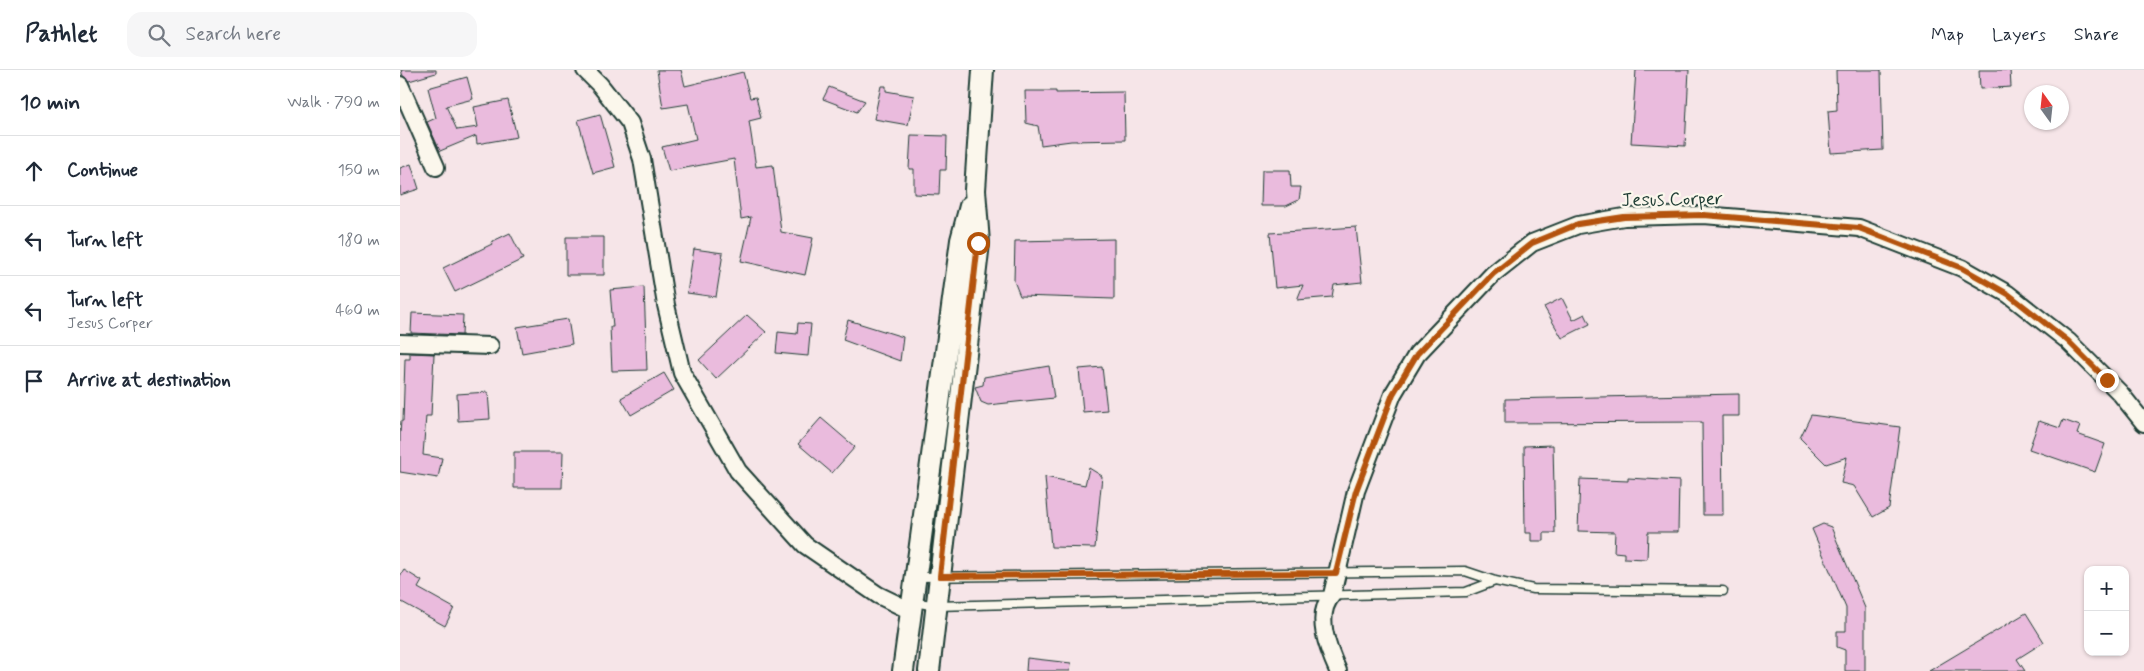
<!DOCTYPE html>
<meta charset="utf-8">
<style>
body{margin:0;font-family:Mynerve,sans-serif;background:#f6f6f7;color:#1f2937}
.controls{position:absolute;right:15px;bottom:15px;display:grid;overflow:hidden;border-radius:10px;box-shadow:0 1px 4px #0004}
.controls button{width:45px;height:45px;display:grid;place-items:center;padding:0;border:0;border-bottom:1px solid #e0e1e3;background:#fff;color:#1f2937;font:25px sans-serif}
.compass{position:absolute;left:1624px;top:15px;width:45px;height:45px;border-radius:50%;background:#fff;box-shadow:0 1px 4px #0004;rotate:345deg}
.stop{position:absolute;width:15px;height:15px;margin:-11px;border:4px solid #b45309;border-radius:50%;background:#fff}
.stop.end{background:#b45309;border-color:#fff;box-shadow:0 1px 5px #0008}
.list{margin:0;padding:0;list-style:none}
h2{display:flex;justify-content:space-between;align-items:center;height:65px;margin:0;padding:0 20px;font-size:21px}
h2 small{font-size:16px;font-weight:400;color:#747a83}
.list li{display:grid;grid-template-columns:32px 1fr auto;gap:15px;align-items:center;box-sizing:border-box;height:70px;padding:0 20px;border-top:1px solid #e0e1e3}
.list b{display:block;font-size:19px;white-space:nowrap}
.list p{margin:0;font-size:16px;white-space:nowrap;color:#747a83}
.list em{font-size:16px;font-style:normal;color:#747a83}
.icon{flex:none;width:28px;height:28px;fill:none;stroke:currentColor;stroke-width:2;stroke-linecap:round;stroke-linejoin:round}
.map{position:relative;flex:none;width:1744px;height:601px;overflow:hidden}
header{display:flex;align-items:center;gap:30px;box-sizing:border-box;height:70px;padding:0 25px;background:#fff;border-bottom:1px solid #e0e1e3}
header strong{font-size:24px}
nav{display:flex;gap:28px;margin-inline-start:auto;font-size:18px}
.search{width:350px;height:45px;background:#f6f6f7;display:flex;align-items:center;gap:12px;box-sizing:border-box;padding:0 18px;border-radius:15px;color:#747a83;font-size:19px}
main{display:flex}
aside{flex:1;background:#fff}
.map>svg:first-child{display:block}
.building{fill:#eabbdd;stroke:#1f3d34}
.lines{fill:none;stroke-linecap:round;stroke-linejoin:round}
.service-casing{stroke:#1f3d34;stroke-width:11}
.minor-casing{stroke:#1f3d34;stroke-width:20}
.tertiary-casing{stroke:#1f3d34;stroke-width:24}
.service{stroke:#fbf7ec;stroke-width:8}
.minor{stroke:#fbf7ec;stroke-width:16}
.tertiary{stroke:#fbf7ec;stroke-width:20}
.route{stroke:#b45309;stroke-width:6}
.labels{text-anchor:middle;stroke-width:4.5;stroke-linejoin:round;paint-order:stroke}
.street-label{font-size:19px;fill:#1f3d34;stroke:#fbf7ec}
</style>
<header>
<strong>Pathlet</strong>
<div class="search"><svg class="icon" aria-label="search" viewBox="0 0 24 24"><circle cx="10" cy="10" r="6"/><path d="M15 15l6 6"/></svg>Search here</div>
<nav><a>Map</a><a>Layers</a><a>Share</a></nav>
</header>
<main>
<aside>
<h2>10 min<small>Walk · 790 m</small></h2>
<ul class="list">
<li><svg class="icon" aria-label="ahead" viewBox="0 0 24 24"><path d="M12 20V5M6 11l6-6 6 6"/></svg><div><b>Continue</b></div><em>150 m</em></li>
<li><svg class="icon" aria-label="left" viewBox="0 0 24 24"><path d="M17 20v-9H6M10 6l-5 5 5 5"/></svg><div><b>Turn left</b></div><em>180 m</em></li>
<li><svg class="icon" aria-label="left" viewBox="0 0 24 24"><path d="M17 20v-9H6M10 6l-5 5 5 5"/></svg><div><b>Turn left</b><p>Jesus Corper</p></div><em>460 m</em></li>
<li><svg class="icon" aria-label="arrive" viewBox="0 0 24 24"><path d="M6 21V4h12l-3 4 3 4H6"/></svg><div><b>Arrive at destination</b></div></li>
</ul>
</aside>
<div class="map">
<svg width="1744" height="601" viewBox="0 0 1744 601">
<rect width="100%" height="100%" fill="#f6e5e8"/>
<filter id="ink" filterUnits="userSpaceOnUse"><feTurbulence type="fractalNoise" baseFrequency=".02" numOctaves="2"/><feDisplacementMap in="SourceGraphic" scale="10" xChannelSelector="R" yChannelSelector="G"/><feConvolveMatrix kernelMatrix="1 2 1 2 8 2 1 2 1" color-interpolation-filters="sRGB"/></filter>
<g filter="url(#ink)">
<path class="building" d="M1 0H36V3L9 11 3 6Z
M257 0H281L285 16 343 2 350 28 356 27 361 48 349 51 356 97 373 95 381 162 413 168 405 205 341 191 351 147 341 149 334 89 269 101 262 77 296 69 288 34 263 38Z
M1236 0H1289L1285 76 1231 73Z
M1436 0H1481L1483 80 1431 83 1428 41 1437 40Z
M1579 0H1610L1611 17 1580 19Z
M67 7 73 29 46 36 57 60 78 57 74 37 108 30 117 67 77 74 76 66 40 81 27 52 36 48 28 18Z
M481 16H486V21L514 26 508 55 474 49Z
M429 17 465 31 457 42 423 29Z
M625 21H656V23L724 22 725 70 671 71 641 75 638 56 626 53Z
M200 44 215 97 193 103 178 50Z
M511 65 547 66 546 100H540L539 125 514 124V99H509Z
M11 94 19 119 0 125V98Z
M862 100H890L891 117H901L899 130 886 136H861Z
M956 157 962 212 934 215 932 227 897 230 903 215 875 218 870 163Z
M110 163 123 189 55 222 43 198 92 174 91 172Z
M166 167H204V205H166Z
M714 169V229L620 226 614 211 615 171Z
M294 179 323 183 316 227 287 223Z
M244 217 247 300 212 301 210 257H213L210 220Z
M1162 228 1173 250 1185 244 1190 254 1162 268 1144 237Z
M12 243 63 245 62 265 11 263Z
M347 245 366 262 316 309 299 290Z
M168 249 172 274 122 283 117 257Z
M448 250 503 267 500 291 443 270Z
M398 253 411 254 408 286 376 283 378 262 397 264Z
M10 283 34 284 31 346H26L23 385 42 388 38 408 0 402V363L1 351H3L5 289H10Z
M649 296 654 328 588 335 581 332 575 317 583 315 584 307Z
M702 297 707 340 683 342 679 299Z
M264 303 274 320 231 345 221 328Z
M88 322 90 349 58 351 57 324Z
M1339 324V346H1322L1323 445H1303L1302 352 1105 353V329Z
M1411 345 1500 357 1489 438 1473 447 1454 416 1441 413 1447 387 1426 394 1400 368Z
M421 348 455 377 432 403 398 374Z
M1663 350 1680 356 1677 364 1705 374 1695 402 1629 379 1639 351 1660 358Z
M1153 375 1155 463H1144V471H1131V463H1125L1124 376Z
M114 382H163L162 418H114Z
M689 398 702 406 695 478 651 477 645 407 685 415Z
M1228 408 1279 411 1278 462H1248L1247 489 1224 488V483L1214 482 1215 462 1178 461 1180 409 1228 411Z
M1423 454 1431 457 1465 538V601H1445V580L1437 577V561H1446V538L1412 459Z
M4 500 22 511 18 518 54 538 45 556 0 531V506Z
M1626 543 1644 572 1617 589 1625 601H1529Z
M627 588 671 593 670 601H626Z"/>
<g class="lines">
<defs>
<path id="service" d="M517 507 1065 501 1095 511 1133 519 1323 521
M514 532 536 536 1066 522 1095 511"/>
<path id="minor" d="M185 0 200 15 230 53 242 89 266 235 282 303 338 401 405 475 478 525 511 541
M0 15 36 97
M0 273 90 276
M938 601C928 579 914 545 932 525L956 421 993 324 1017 284 1093 204 1132 173 1178 155 1224 147 1304 145 1459 158 1562 198 1608 224 1668 271 1720 323 1744 353"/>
<path id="tertiary" d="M503 601 561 170 570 136
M529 601 579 173 575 120 583 0"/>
</defs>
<use href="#service" class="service-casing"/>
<use href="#minor" class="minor-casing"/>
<use href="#tertiary" class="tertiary-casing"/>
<use href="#service" class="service"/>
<use href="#minor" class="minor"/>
<use href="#tertiary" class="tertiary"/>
</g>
</g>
<g class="lines" filter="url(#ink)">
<path class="route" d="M578 173 540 506 936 503 956 421 993 324 1017 284 1093 204 1132 173 1178 154 1224 147 1304 145 1459 158 1562 198 1608 224 1668 271 1707 310"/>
</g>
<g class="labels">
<g class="street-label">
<text transform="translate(1272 128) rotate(-1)" y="7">Jesus Corper</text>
</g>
</g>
</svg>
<div class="controls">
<button>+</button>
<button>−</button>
</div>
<svg class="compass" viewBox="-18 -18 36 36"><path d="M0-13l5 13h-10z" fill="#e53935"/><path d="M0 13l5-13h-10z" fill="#747a83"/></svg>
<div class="stop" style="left:578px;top:173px"></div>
<div class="stop end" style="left:1707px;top:310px"></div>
</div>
</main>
